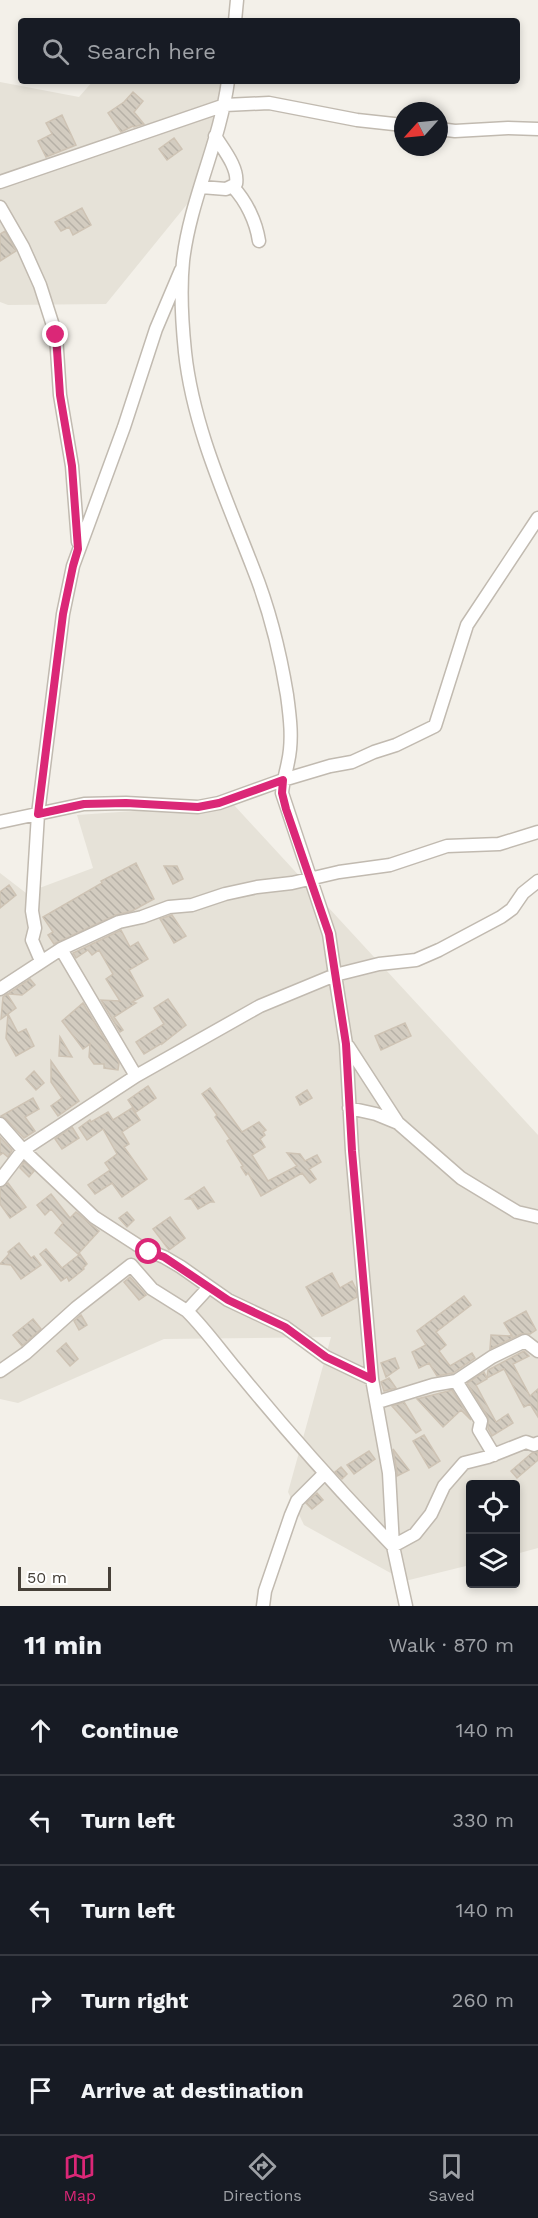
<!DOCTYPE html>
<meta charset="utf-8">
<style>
body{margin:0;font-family:"Work Sans",sans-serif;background:#20242c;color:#f1f3f6}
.controls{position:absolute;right:18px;bottom:18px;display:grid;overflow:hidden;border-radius:6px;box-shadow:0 3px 9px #0003}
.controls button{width:54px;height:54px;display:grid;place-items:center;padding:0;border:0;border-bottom:2px solid #363941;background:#171b24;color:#f1f3f6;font:30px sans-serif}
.compass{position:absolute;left:394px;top:102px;width:54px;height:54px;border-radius:50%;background:#171b24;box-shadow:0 3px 9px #0003;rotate:243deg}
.scale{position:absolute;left:18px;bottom:15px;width:93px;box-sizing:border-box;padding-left:6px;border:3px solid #464038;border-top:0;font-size:16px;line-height:21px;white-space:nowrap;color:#464038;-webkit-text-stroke:4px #fff;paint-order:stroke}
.stop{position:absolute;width:18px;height:18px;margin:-14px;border:4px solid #db2777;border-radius:50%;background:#fff}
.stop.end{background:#db2777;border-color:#fff;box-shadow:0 2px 6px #0008}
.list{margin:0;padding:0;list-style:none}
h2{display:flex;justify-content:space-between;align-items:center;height:78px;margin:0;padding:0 24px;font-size:26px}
h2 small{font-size:20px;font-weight:400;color:#9ea1a6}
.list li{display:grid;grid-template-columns:39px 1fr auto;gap:18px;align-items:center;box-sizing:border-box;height:90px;padding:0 24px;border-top:2px solid #363941}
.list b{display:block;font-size:22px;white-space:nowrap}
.list em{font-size:20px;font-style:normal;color:#9ea1a6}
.icon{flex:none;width:33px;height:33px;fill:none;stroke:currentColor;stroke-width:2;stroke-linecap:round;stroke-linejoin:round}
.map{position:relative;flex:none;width:538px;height:1606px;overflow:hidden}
.search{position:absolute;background:#171b24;box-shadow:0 3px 9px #0003;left:18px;right:18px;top:18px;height:66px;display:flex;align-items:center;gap:15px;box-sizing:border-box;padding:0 21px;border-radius:6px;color:#9ea1a6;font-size:22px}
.sheet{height:528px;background:#171b24}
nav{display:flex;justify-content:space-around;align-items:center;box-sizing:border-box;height:84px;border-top:2px solid #363941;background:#171b24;font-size:16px;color:#9ea1a6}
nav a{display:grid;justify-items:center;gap:3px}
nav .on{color:#db2777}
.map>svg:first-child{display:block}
.residential{fill:#e6e2d8}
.building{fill:url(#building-back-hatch);stroke:#cec3b4;stroke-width:1.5}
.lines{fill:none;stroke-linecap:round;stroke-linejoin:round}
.minor-casing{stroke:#c1bab0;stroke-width:15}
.minor{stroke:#fff;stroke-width:12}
.route{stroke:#db2777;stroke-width:8}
</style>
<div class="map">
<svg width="538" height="1606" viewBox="0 0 538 1606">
<defs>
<pattern id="building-back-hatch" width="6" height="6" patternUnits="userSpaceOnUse" patternTransform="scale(1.5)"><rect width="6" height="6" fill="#d3ccc0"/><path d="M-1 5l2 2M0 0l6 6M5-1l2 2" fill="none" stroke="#b6b0a6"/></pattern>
</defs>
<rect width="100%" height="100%" fill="#f3f0e9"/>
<path class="residential" d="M93 81H224L201 187 106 304 8 305 0 302V82L79 97Z
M233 804 538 1135V1548L516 1554V1484H470V1565L405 1581 304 1525 288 1492 331 1337 164 1339 18 1403 0 1399V873L26 893 93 868 77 815Z"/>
<path class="building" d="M133 92 143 101 134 112 144 124 134 127 133 126 121 132 108 113 124 102Z
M62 115 76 145 46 157 38 141 52 134 46 123Z
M174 138 182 149 167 160 159 149Z
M82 208 91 225 73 235 69 227 61 231 55 222Z
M5 231 16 251 0 261V234Z
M136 863 154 899 132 911 116 915 54 944 48 935 53 932 43 917 102 883 101 881Z
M164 866H177L183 879 173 884Z
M9 885 16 895 0 908V892Z
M172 915 186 936 174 943 160 919Z
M121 930 130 947 138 942 148 959 129 970 143 996 132 1002 136 1003 114 1017 123 1030 120 1032 101 1000 120 1001 106 979 113 974 99 950 92 955 88 950 76 958 73 953Z
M30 979 35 985 22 995 8 994Z
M7 994 16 1008 8 1014 18 1033 26 1029 34 1046 16 1056 6 1038 8 1014 1 1019 3 997Z
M168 999 186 1025 162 1044V1043L144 1054 136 1042 164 1024 154 1008Z
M83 1003 119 1063 118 1070 104 1068V1064H94L89 1057 90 1044 83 1049 62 1021Z
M405 1023 411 1036 381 1050 375 1036Z
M60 1037 72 1057 59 1056Z
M51 1061 79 1101 58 1116 51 1106 62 1098 51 1082Z
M34 1071 44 1083 36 1090 26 1079Z
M148 1086 156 1098 136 1112 128 1100Z
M210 1088 242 1132 259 1122 266 1130 263 1132 265 1135 260 1139 265 1147 252 1155 268 1181 297 1166 287 1153 300 1154 305 1161 317 1155 321 1162 309 1169 316 1179 310 1183 302 1173 261 1196 248 1173 246 1175 241 1167 243 1166 227 1141 230 1139 215 1117 217 1115 202 1094Z
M307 1090 312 1098 300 1105 296 1097Z
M33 1098 39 1109 25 1117 35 1131 24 1138 6 1119 1 1116Z
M132 1108 140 1120 122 1132 129 1144 124 1147 147 1179 122 1197 112 1183 95 1194 88 1185 110 1170 105 1163 117 1154 103 1129 87 1140 79 1128 90 1120 91 1122 108 1112 113 1120Z
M72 1127 79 1138 62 1149 55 1139Z
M0 1137 12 1150 8 1157 3 1153 0 1155Z
M24 1162 34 1171 29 1177 20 1168Z
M8 1183 26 1207 10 1218 0 1204V1188Z
M204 1187 214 1202H210L198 1209 192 1200 193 1199H186Z
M51 1194 70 1218 76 1212 99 1231 78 1254 55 1233 63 1223 51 1209 45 1215 37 1205Z
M127 1212 134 1220 127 1227 119 1218Z
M170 1217 185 1238 169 1250 153 1229Z
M19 1243 31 1258 34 1256 41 1265 21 1279 11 1265 0 1264 9 1254 8 1252Z
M46 1249 62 1268 80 1254 87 1264 83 1268 84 1269 69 1281 67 1277 61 1281 40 1254Z
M332 1273 340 1288 352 1281 356 1289 357 1297 322 1316 306 1287Z
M130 1277 146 1295 139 1300 124 1282Z
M464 1296 471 1305 436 1332 446 1345 439 1351 450 1366 472 1353 475 1358 453 1373 437 1376 429 1363 419 1368 412 1352 426 1345 417 1331Z
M526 1311 536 1330 530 1334H521L490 1349 491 1335 512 1336 504 1323Z
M81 1315 87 1325 79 1330 74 1321Z
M33 1319 41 1329 22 1346 13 1335Z
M66 1343 78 1359 70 1366 57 1351Z
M524 1351 529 1356 513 1364 530 1396 538 1389V1417L530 1404 524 1407 504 1369 487 1378 488 1370Z
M395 1358 399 1368 386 1377 381 1363Z
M484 1372 487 1379 476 1385 496 1422 508 1414 513 1423 492 1436 488 1428V1417L467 1383Z
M389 1378 396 1388 384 1391 381 1382Z
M452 1390 471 1420 461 1410 443 1427 417 1399Z
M404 1402 421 1430 416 1433 392 1406Z
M424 1435 440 1461 429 1468 413 1441Z
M393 1449 409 1470 397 1476V1472Z
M369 1451 375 1459 354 1474 347 1465Z
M538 1452V1460L517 1478 511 1471 532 1453Z
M341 1467 347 1474 342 1479 335 1472Z
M317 1493 323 1500 312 1509 306 1503Z"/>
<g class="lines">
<defs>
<path id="minor" d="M235 21 237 0
M439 129 455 131 508 128 538 129
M0 182 225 105 269 103 357 120 403 125
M201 187 226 189 236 184C239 168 223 149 215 136
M233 187C246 201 256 221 259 241
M0 207 23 247 40 285 56 335 60 395 72 466 78 542
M0 822 84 804 126 803 198 807 219 803 283 780 330 766 352 762 374 752 396 745 435 726 467 625 538 518
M61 949 136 1076
M41 961 32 940 35 928 32 911 38 814 63 614 73 566 124 427 156 329 181 270
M0 989 61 949 119 922 142 917 169 907 192 905 225 894 257 887 292 883 339 872 390 865 447 846 499 844 538 832
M348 1046 398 1123
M349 1108 376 1114 398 1123 461 1178 517 1212 538 1217
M0 1124 23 1150 94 1217 142 1248 164 1257 181 1267 228 1300 285 1327 326 1357 372 1379
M0 1180 23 1150 136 1076 260 1006 335 975 329 934 282 793C283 781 286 773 288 762 293 740 290 717 287 695 280 652 269 608 253 568 226 498 193 427 185 352 182 323 180 291 183 261 190 200 220 142 228 81
M187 1311C207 1331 222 1353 240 1374 289 1434 340 1491 393 1546L415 1534 431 1514 444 1486 464 1463 488 1457 526 1442 534 1445 538 1443
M0 1371 26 1353 76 1308 131 1265 152 1289 187 1311 209 1287
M456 1381 481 1421 479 1430 494 1455
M378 1402 433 1385 456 1381 492 1357 525 1341 538 1351
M263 1606 265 1591 291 1515 297 1501 324 1474
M406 1606 393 1546 389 1473 372 1379 352 1151 346 1044 335 975 379 964 416 960 439 950 501 917 512 909 523 893 538 881"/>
</defs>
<use href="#minor" class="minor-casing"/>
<use href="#minor" class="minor"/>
</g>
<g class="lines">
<path class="route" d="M56 335 60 395 72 466 78 549 73 566 63 614 38 814 84 804 126 803 198 807 219 803 283 780 282 793 286 809 329 934 346 1044 352 1151 372 1379 326 1357 285 1327 228 1300 164 1257 149 1252"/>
</g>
</svg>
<div class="controls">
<button><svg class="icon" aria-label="locate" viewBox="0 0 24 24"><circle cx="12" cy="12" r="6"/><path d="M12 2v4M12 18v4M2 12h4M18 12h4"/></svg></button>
<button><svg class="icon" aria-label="layers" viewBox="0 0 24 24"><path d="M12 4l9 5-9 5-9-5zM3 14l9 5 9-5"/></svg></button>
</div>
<svg class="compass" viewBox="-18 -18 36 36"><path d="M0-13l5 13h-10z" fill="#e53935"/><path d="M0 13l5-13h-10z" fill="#9ea1a6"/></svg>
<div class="scale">50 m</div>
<div class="stop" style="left:149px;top:1252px"></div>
<div class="stop end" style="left:56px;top:335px"></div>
<div class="search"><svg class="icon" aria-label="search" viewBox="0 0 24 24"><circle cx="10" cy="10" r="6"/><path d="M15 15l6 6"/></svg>Search here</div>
</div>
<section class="sheet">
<h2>11 min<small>Walk · 870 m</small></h2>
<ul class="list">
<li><svg class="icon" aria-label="ahead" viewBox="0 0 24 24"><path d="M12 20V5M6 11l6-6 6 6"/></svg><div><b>Continue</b></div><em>140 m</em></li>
<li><svg class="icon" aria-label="left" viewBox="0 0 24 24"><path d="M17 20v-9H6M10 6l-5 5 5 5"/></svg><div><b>Turn left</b></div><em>330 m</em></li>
<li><svg class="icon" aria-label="left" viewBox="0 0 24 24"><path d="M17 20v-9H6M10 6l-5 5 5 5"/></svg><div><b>Turn left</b></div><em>140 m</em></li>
<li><svg class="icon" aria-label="right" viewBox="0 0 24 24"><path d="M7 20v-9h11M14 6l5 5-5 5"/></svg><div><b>Turn right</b></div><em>260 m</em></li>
<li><svg class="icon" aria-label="arrive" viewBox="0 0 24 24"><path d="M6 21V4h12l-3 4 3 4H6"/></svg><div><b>Arrive at destination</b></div></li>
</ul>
</section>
<nav>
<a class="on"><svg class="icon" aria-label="map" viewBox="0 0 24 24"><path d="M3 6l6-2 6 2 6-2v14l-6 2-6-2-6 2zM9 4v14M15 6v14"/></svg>Map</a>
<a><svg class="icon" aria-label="directions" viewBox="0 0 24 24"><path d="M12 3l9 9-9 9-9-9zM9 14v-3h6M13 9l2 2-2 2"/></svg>Directions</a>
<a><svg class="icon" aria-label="saved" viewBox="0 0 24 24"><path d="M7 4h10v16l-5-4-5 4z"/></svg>Saved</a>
</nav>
